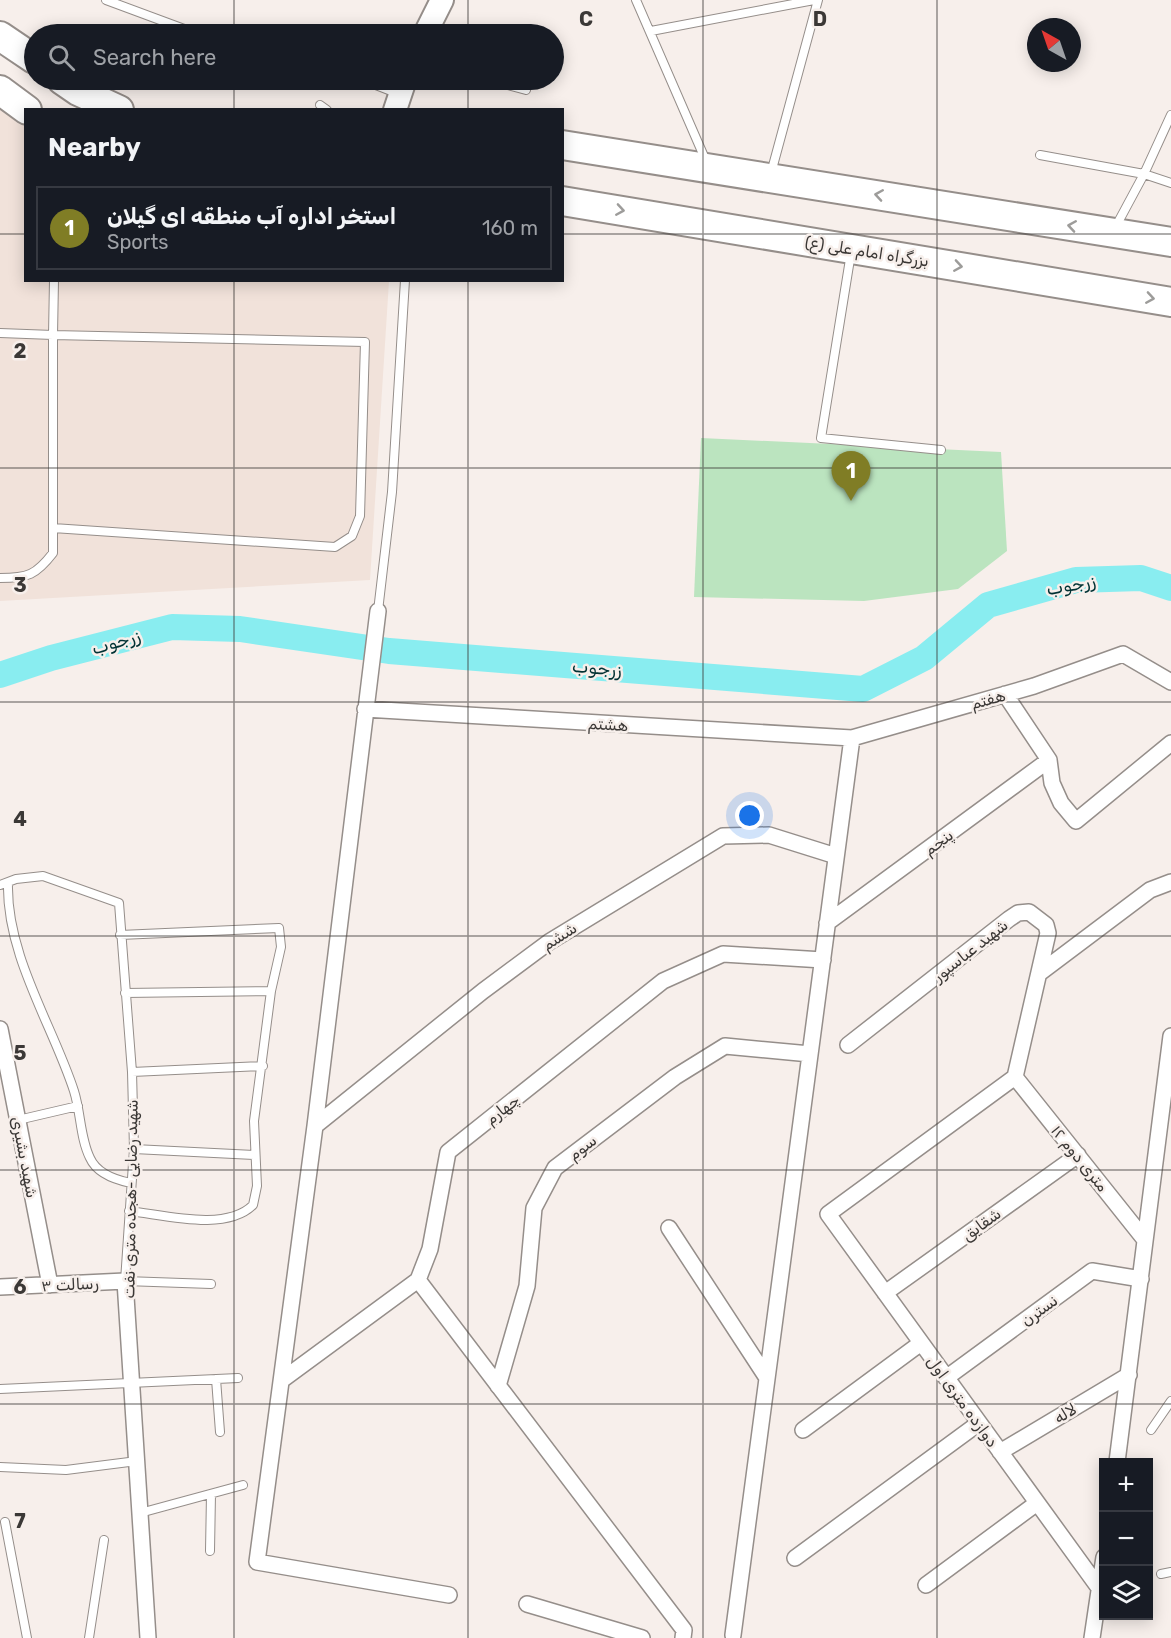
<!DOCTYPE html>
<meta charset="utf-8">
<style>
body{margin:0;font-family:Rubik,"Noto Sans Arabic",sans-serif;background:#20242c;color:#f1f3f6}
.controls{position:absolute;right:18px;bottom:18px;display:grid;overflow:hidden;border-radius:0px;box-shadow:0 3px 15px #0003}
.controls button{width:54px;height:54px;display:grid;place-items:center;padding:0;border:0;border-bottom:2px solid #363941;background:#171b24;color:#f1f3f6;font:30px sans-serif}
.compass{position:absolute;left:1027px;top:18px;width:54px;height:54px;border-radius:50%;background:#171b24;box-shadow:0 3px 15px #0003;rotate:320deg}
.you{position:absolute;left:750px;top:816px;width:21px;height:21px;margin:-15px;border:4px solid #fff;border-radius:50%;background:#1a73e8;box-shadow:0 0 0 9px #1a73e833}
.badge{display:grid;place-items:center;width:39px;height:39px;border-radius:50%;background:#807d25;color:#fff;font-size:20px;font-weight:700}
.pin{position:absolute;translate:-50% -50px;filter:drop-shadow(0 2px 3px #0008)}
.pin::after{content:'';position:absolute;top:32px;width:21px;height:18px;background:inherit;clip-path:polygon(0 0,100% 0,50% 100%)}
.list{margin:0;padding:0;list-style:none}
h2{display:flex;justify-content:space-between;align-items:center;height:78px;margin:0;padding:0 24px;font-size:26px}
h2 small{font-size:20px;font-weight:400;color:#9ea1a6}
.list li{display:grid;grid-template-columns:39px 1fr auto;gap:18px;align-items:center;box-sizing:border-box;height:84px;margin:0 12px 12px;padding:0 12px;border:2px solid #363941;border-radius:0px}
.list b{display:block;font-size:22px;white-space:nowrap}
.list p{margin:0;font-size:20px;white-space:nowrap;color:#9ea1a6}
.list em{font-size:20px;font-style:normal;color:#9ea1a6}
.icon{flex:none;width:33px;height:33px;fill:none;stroke:currentColor;stroke-width:2;stroke-linecap:round;stroke-linejoin:round}
.map{position:relative;flex:none;width:1171px;height:1638px;overflow:hidden}
.search{position:absolute;background:#171b24;box-shadow:0 3px 15px #0003;left:24px;top:24px;width:540px;height:66px;display:flex;align-items:center;gap:15px;box-sizing:border-box;padding:0 21px;border-radius:33px;color:#9ea1a6;font-size:22px}
.panel{position:absolute;background:#171b24;box-shadow:0 3px 15px #0003;left:24px;top:108px;width:540px;height:174px;border-radius:0px}
.map>svg:first-child{display:block}
.built{fill:#f1e2da}
.green{fill:#bbe4bf}
.lines{fill:none;stroke-linecap:round;stroke-linejoin:round}
.river{stroke:#89edf0;stroke-width:26}
.lane-casing{stroke:#958e8a;stroke-width:10}
.street-casing{stroke:#958e8a;stroke-width:18}
.secondary-casing{stroke:#958e8a;stroke-width:26}
.highway-casing{stroke:#958e8a;stroke-width:32}
.lane{stroke:#fff;stroke-width:8}
.street{stroke:#fff;stroke-width:15}
.secondary{stroke:#fff;stroke-width:22}
.highway{stroke:#fff;stroke-width:28}
.oneway{stroke:#9d9c9a}
.grid{fill:none;stroke:#3b3836;stroke-width:1.5;stroke-opacity:0.55}
.labels{text-anchor:middle;stroke-width:5;stroke-linejoin:round;paint-order:stroke}
.street-label{font-size:16px;fill:#3b3836;stroke:#f7efeb}
.water-label{font-size:18px;font-style:italic;fill:#003234;stroke:#f7efeb}
.grid-label{font-size:20px;text-anchor:middle;font-weight:bold;fill:#3b3836;stroke:#f7efeb;stroke-width:5;stroke-linejoin:round;paint-order:stroke}
</style>
<div class="map">
<svg width="1171" height="1638" viewBox="0 0 1171 1638">
<rect width="100%" height="100%" fill="#f7efeb"/>
<path class="built" d="M0 107 25 126 26 280 389 281 370 580 0 601Z"/>
<path class="green" d="M701 438 1001 452 1007 551 958 589 864 601 694 597Z"/>
<g class="lines">
<path class="river" d="M0 675 51 658 172 627 240 629 389 651 863 689 924 658 988 605 1076 580 1141 578 1171 588"/>
<defs>
<path id="lane" d="M106 0 195 33
M636 0 706 161
M651 31 814 0
M363 80 399 94
M489 80 526 90
M320 105 327 110
M1040 155 1144 174 1171 183
M771 173 818 0
M1115 228 1144 174 1171 115
M851 253 821 438 941 450
M0 333 53 335 54 280
M0 578C28 578 36 575 53 553V335L365 342 360 516 352 536 335 547 53 528
M378 611 392 492 405 280
M8 883C6 955 53 1026 74 1091 81 1113 80 1138 90 1158 97 1174 116 1180 131 1183
M0 885 16 879 43 876 119 903 132 1072 134 1149 125 1281 211 1284
M120 935 279 928 281 947 271 991 254 1121 257 1186 253 1205C226 1232 165 1215 129 1211
M125 993 271 991
M132 1072 263 1066
M18 1120 78 1106
M134 1149 254 1155
M216 1379 220 1432
M0 1389 238 1378
M1151 1430 1171 1401
M0 1467 66 1470 137 1461
M140 1513 243 1485
M5 1522 27 1638
M210 1551 211 1494
M1161 1574 1171 1572
M89 1638 104 1540"/>
<path id="street" d="M378 611 315 1126 257 1562 449 1595
M1005 694 1049 760 1052 783 1061 803 1076 821 1171 743
M365 709 852 738 1034 686 1123 654 1171 682
M827 923 1049 760
M1041 972 1150 890 1171 882
M0 1029 50 1285
M848 1045 1009 919 1018 913 1029 912 1046 925 1048 933 1015 1077 828 1214 1099 1588
M1015 1077 1145 1240
M315 1126 483 991 549 942 723 836 769 835 836 856
M669 1228 767 1378
M418 1280 684 1630 683 1638
M0 1287 125 1281 148 1638
M885 1293 1078 1155
M946 1378 1092 1271 1141 1279
M282 1380 418 1280 430 1249 448 1152 663 981 723 954 823 960
M498 1386 527 1286 534 1208 555 1168 675 1077 725 1046 810 1054
M803 1430 921 1343
M1000 1452 1129 1375
M1117 1462 1171 1036
M795 1558 979 1423
M926 1585 1037 1503
M527 1604 642 1638
M733 1635 852 738
M1092 1638 1104 1557"/>
<path id="secondary" d="M425 34 442 0
M395 110 405 80"/>
<path id="highway" d="M0 36 34 59
M62 80 78 91 119 110
M0 90 27 110
M562 145 1171 242
M562 201 1171 302"/>
</defs>
<use href="#lane" class="lane-casing"/>
<use href="#street" class="street-casing"/>
<use href="#secondary" class="secondary-casing"/>
<use href="#highway" class="highway-casing"/>
<use href="#lane" class="lane"/>
<use href="#street" class="street"/>
<use href="#secondary" class="secondary"/>
<use href="#highway" class="highway"/>
</g>
<defs><path id="oneway-chevron" d="M-2-3.5L2.5 0L-2 3.5" fill="none" stroke-width="1.6" stroke-linecap="round" stroke-linejoin="round" transform="scale(1.5)"/></defs>
<g class="oneway">
<use href="#oneway-chevron" transform="translate(879 195) rotate(-171)"/>
<use href="#oneway-chevron" transform="translate(620 210) rotate(9)"/>
<use href="#oneway-chevron" transform="translate(1072 226) rotate(-171)"/>
<use href="#oneway-chevron" transform="translate(958 266) rotate(9)"/>
<use href="#oneway-chevron" transform="translate(1150 298) rotate(9)"/>
</g>
<path class="grid" d="M234 0V34M468 0V34M703 0V1638M937 0V1638M234 80V110M468 80V110M0 234H26M562 234H1171M234 280V1638M468 280V1638M0 468H1171M0 702H1171M0 936H1171M0 1170H1171M0 1404H1171"/>
<g class="labels">
<g class="street-label">
<text transform="translate(867 251) rotate(9)" y="6">بزرگراه امام علی (ع)</text>
<text transform="translate(988 699) rotate(-16)" y="6">هفتم</text>
<text transform="translate(608 724) rotate(3)" y="6">هشتم</text>
<text transform="translate(938 842) rotate(-36)" y="6">پنجم</text>
<text transform="translate(559 936) rotate(-33)" y="6">ششم</text>
<text transform="translate(970 950) rotate(-38)" y="6">شهید عباسپور</text>
<text transform="translate(502 1109) rotate(-38)" y="6">چهارم</text>
<text transform="translate(582 1147) rotate(-37)" y="6">سوم</text>
<text transform="translate(25 1157) rotate(79)" y="6">شهید بشیری</text>
<text transform="translate(1080 1158) rotate(51)" y="6">۱۲ متری دوم</text>
<text transform="translate(130 1199) rotate(-89)" y="6">شهید رضایی -هجده متری نفت</text>
<text transform="translate(981 1224) rotate(-36)" y="6">شقایق</text>
<text transform="translate(70 1284) rotate(-3)" y="6">رسالت ۳</text>
<text transform="translate(1039 1310) rotate(-36)" y="6">نسترن</text>
<text transform="translate(963 1401) rotate(54)" y="6">دوازده متری اول</text>
<text transform="translate(1065 1413) rotate(-31)" y="6">لاله</text>
</g>
<g class="water-label">
<text transform="translate(1071 585) rotate(-10)" y="6">زرجوب</text>
<text transform="translate(116 642) rotate(-16)" y="6">زرجوب</text>
<text transform="translate(597 668) rotate(5)" y="6">زرجوب</text>
</g>
</g>
<g class="grid-label">
<text x="586" y="26">C</text>
<text x="820" y="26">D</text>
<text x="20" y="358">2</text>
<text x="20" y="592">3</text>
<text x="20" y="826">4</text>
<text x="20" y="1060">5</text>
<text x="20" y="1294">6</text>
<text x="20" y="1528">7</text>
</g>
</svg>
<div class="controls">
<button>+</button>
<button>−</button>
<button><svg class="icon" aria-label="layers" viewBox="0 0 24 24"><path d="M12 4l9 5-9 5-9-5zM3 14l9 5 9-5"/></svg></button>
</div>
<svg class="compass" viewBox="-18 -18 36 36"><path d="M0-13l5 13h-10z" fill="#e53935"/><path d="M0 13l5-13h-10z" fill="#9ea1a6"/></svg>
<div class="you"></div>
<div class="pin badge" style="left:851px;top:501px">1</div>
<div class="search"><svg class="icon" aria-label="search" viewBox="0 0 24 24"><circle cx="10" cy="10" r="6"/><path d="M15 15l6 6"/></svg>Search here</div>
<section class="panel">
<h2>Nearby<small></small></h2>
<ul class="list">
<li><span class="badge">1</span><div><b>استخر اداره آب منطقه ای گیلان</b><p>Sports</p></div><em>160 m</em></li>
</ul>
</section>
</div>
